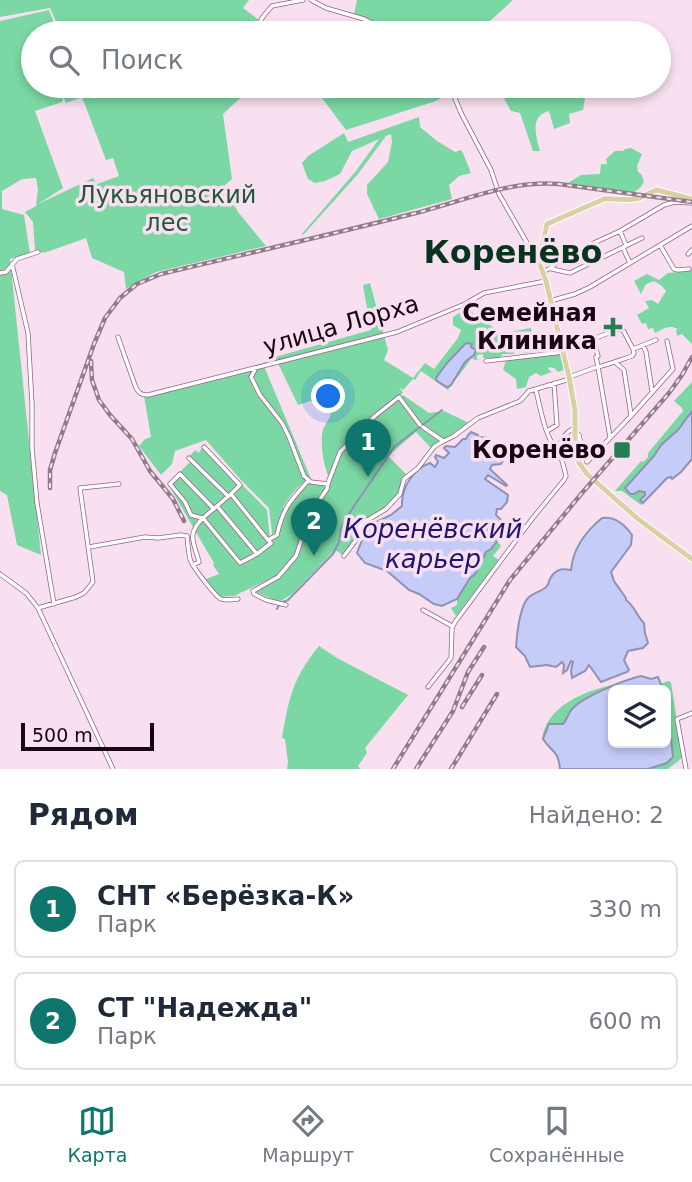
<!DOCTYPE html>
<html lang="ru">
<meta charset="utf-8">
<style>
body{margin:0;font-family:"DejaVu Sans",sans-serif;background:#f2f2f3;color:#1f2937}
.controls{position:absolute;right:21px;bottom:21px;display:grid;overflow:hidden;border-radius:10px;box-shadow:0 4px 10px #0003}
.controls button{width:63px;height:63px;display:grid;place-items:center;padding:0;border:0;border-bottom:2px solid #e0e1e3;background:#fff;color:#1f2937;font:35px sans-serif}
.scale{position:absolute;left:21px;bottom:18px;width:133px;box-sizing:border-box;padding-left:7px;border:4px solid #190614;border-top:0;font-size:19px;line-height:24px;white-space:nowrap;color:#190614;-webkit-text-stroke:5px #f8e0f0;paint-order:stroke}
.you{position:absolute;left:329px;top:397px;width:24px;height:24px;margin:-18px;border:5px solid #fff;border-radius:50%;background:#1a73e8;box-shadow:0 0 0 10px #1a73e833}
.badge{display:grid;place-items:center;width:46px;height:46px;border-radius:50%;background:#0f766e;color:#fff;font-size:23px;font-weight:700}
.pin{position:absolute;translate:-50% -58px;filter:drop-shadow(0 2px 4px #0008)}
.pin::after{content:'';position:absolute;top:37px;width:24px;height:21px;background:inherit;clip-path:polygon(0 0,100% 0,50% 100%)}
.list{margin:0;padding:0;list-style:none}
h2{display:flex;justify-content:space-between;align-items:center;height:91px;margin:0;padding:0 28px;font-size:30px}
h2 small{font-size:23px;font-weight:400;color:#747a83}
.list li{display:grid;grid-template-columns:46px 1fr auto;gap:21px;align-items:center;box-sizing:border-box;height:98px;margin:0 14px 14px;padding:0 14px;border:2px solid #e0e1e3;border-radius:10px}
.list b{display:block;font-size:26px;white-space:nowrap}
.list p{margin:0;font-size:23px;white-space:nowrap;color:#747a83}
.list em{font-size:23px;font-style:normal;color:#747a83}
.icon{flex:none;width:38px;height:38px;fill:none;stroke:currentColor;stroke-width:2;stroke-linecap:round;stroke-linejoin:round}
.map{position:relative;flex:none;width:692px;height:769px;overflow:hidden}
.search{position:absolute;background:#fff;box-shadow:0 4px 10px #0003;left:21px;right:21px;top:21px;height:77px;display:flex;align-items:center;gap:18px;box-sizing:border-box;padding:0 24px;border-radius:38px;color:#747a83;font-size:26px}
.sheet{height:315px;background:#fff}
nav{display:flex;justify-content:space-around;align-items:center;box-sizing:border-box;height:98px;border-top:2px solid #e0e1e3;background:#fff;font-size:19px;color:#747a83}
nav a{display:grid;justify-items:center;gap:4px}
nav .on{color:#0f766e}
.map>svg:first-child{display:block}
.green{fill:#7bd7a3}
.water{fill:#c5ccf8;stroke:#9191b4;stroke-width:2}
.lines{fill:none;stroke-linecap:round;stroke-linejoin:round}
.stream{stroke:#9191b4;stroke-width:2}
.minor-casing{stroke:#956187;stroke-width:5}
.major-casing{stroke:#fff;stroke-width:7}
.minor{stroke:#fff;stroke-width:3.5}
.major{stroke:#dad0a4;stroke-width:5}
.rail-casing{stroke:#917c8b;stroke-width:4.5}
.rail{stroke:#f8e0f0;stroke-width:2;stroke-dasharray:5;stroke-linecap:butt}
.poi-dot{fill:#267f53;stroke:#f8e0f0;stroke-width:2.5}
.labels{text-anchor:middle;stroke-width:7;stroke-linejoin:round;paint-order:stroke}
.park-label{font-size:24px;fill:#23583c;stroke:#f8e0f0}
.poi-label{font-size:24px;font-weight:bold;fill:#190614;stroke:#f8e0f0;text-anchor:end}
.street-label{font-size:24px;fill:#190614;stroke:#f8e0f0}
.water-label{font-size:26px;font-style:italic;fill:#211572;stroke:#f8e0f0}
.district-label{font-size:32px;font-weight:bold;fill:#08331e;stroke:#f8e0f0}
</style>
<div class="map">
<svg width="692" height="769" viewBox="0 0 692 769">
<rect width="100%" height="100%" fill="#f8e0f0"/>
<path class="green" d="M0 0H249L243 8 259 20 255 26 260 33H61L50 8 0 17Z
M357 0H513L489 22 482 33H361L365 28 364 17 354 14Z
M49 10 58 33H33V86H66L62 102 35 111 63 188 38 204 93 178 97 184 119 176 113 158 106 160 82 97 66 103 64 99 67 86H253L223 114 232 179 223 187V192L230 196 238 212 266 246 156 272 126 289 124 272 92 258 86 238 44 253 35 250 33 222 25 212 36 206 38 189 36 178 22 179 2 191V209L24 215 30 253 10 259 41 555 17 545 7 495 0 491V21Z
M319 86H448L451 93 436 101 346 130 316 90Z
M504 86H587L583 110 569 114 570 123 554 129 549 111C529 116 536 136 540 151H533L520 113 511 111 499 89Z
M419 117 420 127 437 141 455 152 461 150 463 153 471 173 459 176 449 185 452 199 379 219 367 194V185L388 162 392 142 391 134 386 136 358 174 304 234 301 235 356 171 379 139 352 151 340 174 325 181 315 183 308 179 302 163 308 156 344 133 348 142Z
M631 148 642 154 637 166 638 172 641 174 644 181 641 187 633 193 568 183 581 175 600 174 601 164H607L606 159 615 151H623L625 149Z
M692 268V344L682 334 677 336 676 330 678 329C669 324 663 329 655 333L653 328 648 329 646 323 642 324 637 315 649 308 645 301 652 300 658 304 666 291 662 286 654 281 646 284 641 294 634 281 647 274 659 280 668 273 689 271Z
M370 283 388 350 384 360 413 378 425 363 434 369 458 338 461 330 453 325V317L461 312 466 315 468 313 467 309 470 308 474 315 493 327V332L498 334 531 328 536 351 524 353 521 337H514L513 333 507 334V340L513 343 514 354H503L499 358H483V354L477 355V359H480L475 360 472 358 448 390 421 371 415 380 413 379 403 390 399 387 403 393 391 402 389 399 390 402 374 414 339 451 330 477 328 476C323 462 321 449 322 434 323 421 338 417 327 402L310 401 298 405 275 357 371 330 363 285Z
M560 354 564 357 565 366 564 370 558 372 554 368 549 367 548 369 552 372 541 376 536 373 529 377 526 387 517 389 516 379 503 370 506 360Z
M264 366 311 479C300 482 288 498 283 508L287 509 307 483 325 485 326 487 324 492 308 514 295 557 278 575 234 596 219 597 206 579 219 574 213 565 214 563 168 484 192 460 189 457 195 450 199 453 203 445 267 510 270 539 273 541 269 508 241 480 206 440 175 451 172 464 161 475 139 446 145 439 151 437 144 396Z
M692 382V411L678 430 661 445 654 456 625 488 645 492V495L640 500 643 503 641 505 622 491H615L641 461 643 462 648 457V453L683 411 682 408 674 401Z
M403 395 429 413 444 411 469 423 431 448 416 432 388 456 407 475C401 481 401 489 396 496 387 509 372 517 358 524L356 537 343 555 335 550 292 594 279 602 254 591 278 577 296 557 310 514 329 488 330 480 341 454 363 429Z
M497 541 501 546 493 556 499 560 456 616 451 608 457 605V599L470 578 475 574 486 552 491 549Z
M319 646 337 658 408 695 365 748 367 753 358 766 361 769H287L288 762 285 739 282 738C289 698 292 679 319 646Z
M668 681 671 682 682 758 668 769H648L656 766 671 749 666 725V690H663L660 684Z
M616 684 568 719 564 725 547 727 542 741C544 706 587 690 616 684Z"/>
<path class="water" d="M466 343 472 344 471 347 476 350 474 355 465 362 451 385 447 387 437 381 436 378 447 363Z
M692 411V459L681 472 672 479 671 477 667 478 643 503 640 500 645 495V492L639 491 634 494H630L625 488 654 456 661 445 678 430Z
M471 432 478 435V437L489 438 498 449 503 457 505 453 509 452 512 455 509 459H504L501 464 492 465 490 469 507 485 506 486 488 475 485 479 508 495 507 502 501 509H497L496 515 501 520 499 523 491 524 486 532 497 541 491 549 486 552 480 565 475 574 470 578 457 599 442 606 434 604 419 594 409 590 387 571 365 563 357 553 364 535 363 528 391 515 402 506C401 488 413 469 430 463L435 467 438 462 435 457 436 455 444 458 449 453 444 448 446 446 455 447 463 439H466L468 435Z
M602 518C616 516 625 525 632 535L631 545 611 572 614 581 626 598V600C635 606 637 617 644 623L645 633 648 643 643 648 628 651 624 660 629 670 627 672 601 682 589 665 585 671 572 678 571 671 573 662 571 661 567 670 563 673 564 665 562 662 556 667 547 665 530 667 525 656 516 647C517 634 519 608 528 598 533 593 543 591 547 586 548 585 549 583 549 581 554 570 560 568 571 570 573 548 585 532 602 518Z
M641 676 651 679 658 677 663 690H613V743H666V716L669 735 671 739 673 757 667 763 648 769H560C558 749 552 753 543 739L549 724H563C567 720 568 715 571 710 582 697 624 680 641 676Z"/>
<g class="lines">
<path class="stream" d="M277 609 280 603 288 600 333 554 339 542 341 528 352 509 395 446 442 410"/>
<defs>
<path id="minor" d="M311 0 326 8 364 19 393 33
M263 33C255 22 264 16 272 6L303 0
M450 86 461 113 491 170 499 194 538 262
M620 231 626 245
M660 245 674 269 678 270 689 269
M623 248 630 263
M688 254 692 250
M12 264 28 333 32 404V448L37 503 54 604
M552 269 570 273 642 238
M542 272 551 268 563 257 620 231 664 205 675 202 692 203
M0 273 6 272 17 259 38 252
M550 301 575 294 590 287 692 226
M118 337 136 388C139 393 141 395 148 395L397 332 465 304 484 293 546 281
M643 345 646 352 652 391
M633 349 656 340
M486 361 563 352
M615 362 624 370 631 415
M256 368 251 377 260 395 282 423 289 437 304 476 311 482 328 484
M569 377 594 368C607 365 620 360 632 356L634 353 633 349 622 328 593 339 598 356 596 357 598 367 610 437
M536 390C540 407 546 442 559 452
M423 427 443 441
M547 431 557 425 554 383
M575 432 579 435 583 453 587 462 631 416 673 369 667 341
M204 447 240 485 231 494
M189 458 228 496
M217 506 257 554
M202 518 191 515 185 502 170 484 180 474 214 509
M268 540 231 494 203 518 240 563 257 554 271 543 268 540 277 535C283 508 290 501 308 481
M89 547 145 537 158 538 181 535 187 536C188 543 188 551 190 559 191 565 216 597 221 599 226 601 233 599 238 599
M344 556 356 540 361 524 386 509 400 494 404 479 418 468 434 447 440 443 454 436 478 418 520 401 529 391 570 379
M193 565 199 562C194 542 186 535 203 518
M0 574 26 593 38 608 113 769
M286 605 266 600 254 594 253 591 278 577 296 556 310 514 327 489 328 483 340 452 375 416 399 397 420 425
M38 608 76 597 84 593 93 582 80 488 119 484
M423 610 452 626
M428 687 451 658 452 628 455 622 532 519 564 480 566 476C562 456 551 441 574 428
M686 769 677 719 692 713"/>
<path id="major" d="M692 199 657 190C649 192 643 198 635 199 625 201 615 198 604 199L547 224 539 259 540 265 546 281 569 377 575 410V446L579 463 587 474 638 519 692 559"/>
</defs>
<use href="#minor" class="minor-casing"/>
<use href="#major" class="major-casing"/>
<use href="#minor" class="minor"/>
<use href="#major" class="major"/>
<defs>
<path id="rail" d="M91 361 92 380 99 400 110 415 132 439 150 471 173 499 184 521
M50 488V470L55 453 94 344 105 318 120 298 137 284 161 274C245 254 329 235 412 214 461 202 508 180 559 184L692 202
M462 707 482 675
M393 769 510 580 582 493 669 393 682 375 692 357
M416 769 453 711 468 672 484 647
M451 769 497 694"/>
</defs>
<use href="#rail" class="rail-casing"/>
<use href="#rail" class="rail"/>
</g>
<g class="poi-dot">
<path d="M609.5 316.5h7v7h7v7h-7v7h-7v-7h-7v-7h7z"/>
<rect x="613" y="441" width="18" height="18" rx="3.5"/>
</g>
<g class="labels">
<g class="park-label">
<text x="167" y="203">Лукьяновский<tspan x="167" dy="28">лес</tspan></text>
</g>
<g class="poi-label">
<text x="597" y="321">Семейная<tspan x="597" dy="28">Клиника</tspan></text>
<text x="606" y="458">Коренёво</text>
</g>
<g class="street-label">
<text transform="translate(341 325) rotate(-16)" y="8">улица Лорха</text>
</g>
<g class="water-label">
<text x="433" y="538">Коренёвский<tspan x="433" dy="30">карьер</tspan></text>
</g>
<g class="district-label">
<text x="513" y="263">Коренёво</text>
</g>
</g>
</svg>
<div class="controls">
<button><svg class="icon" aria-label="layers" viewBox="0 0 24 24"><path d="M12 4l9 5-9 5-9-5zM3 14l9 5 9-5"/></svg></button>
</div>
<div class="scale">500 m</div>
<div class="you"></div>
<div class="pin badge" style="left:368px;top:477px">1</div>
<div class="pin badge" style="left:314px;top:556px">2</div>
<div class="search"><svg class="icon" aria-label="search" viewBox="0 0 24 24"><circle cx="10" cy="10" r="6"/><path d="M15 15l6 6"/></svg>Поиск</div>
</div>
<section class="sheet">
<h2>Рядом<small>Найдено: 2</small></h2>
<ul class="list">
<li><span class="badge">1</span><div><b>СНТ «Берёзка-К»</b><p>Парк</p></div><em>330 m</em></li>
<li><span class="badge">2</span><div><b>СТ &quot;Надежда&quot;</b><p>Парк</p></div><em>600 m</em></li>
</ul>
</section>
<nav>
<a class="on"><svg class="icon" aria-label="map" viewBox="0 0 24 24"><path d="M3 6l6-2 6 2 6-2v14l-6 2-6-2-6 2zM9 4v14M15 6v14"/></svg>Карта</a>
<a><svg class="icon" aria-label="directions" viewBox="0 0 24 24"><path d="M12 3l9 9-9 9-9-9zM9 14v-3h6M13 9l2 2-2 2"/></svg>Маршрут</a>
<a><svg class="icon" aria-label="saved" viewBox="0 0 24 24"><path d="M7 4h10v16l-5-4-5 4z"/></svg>Сохранённые</a>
</nav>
